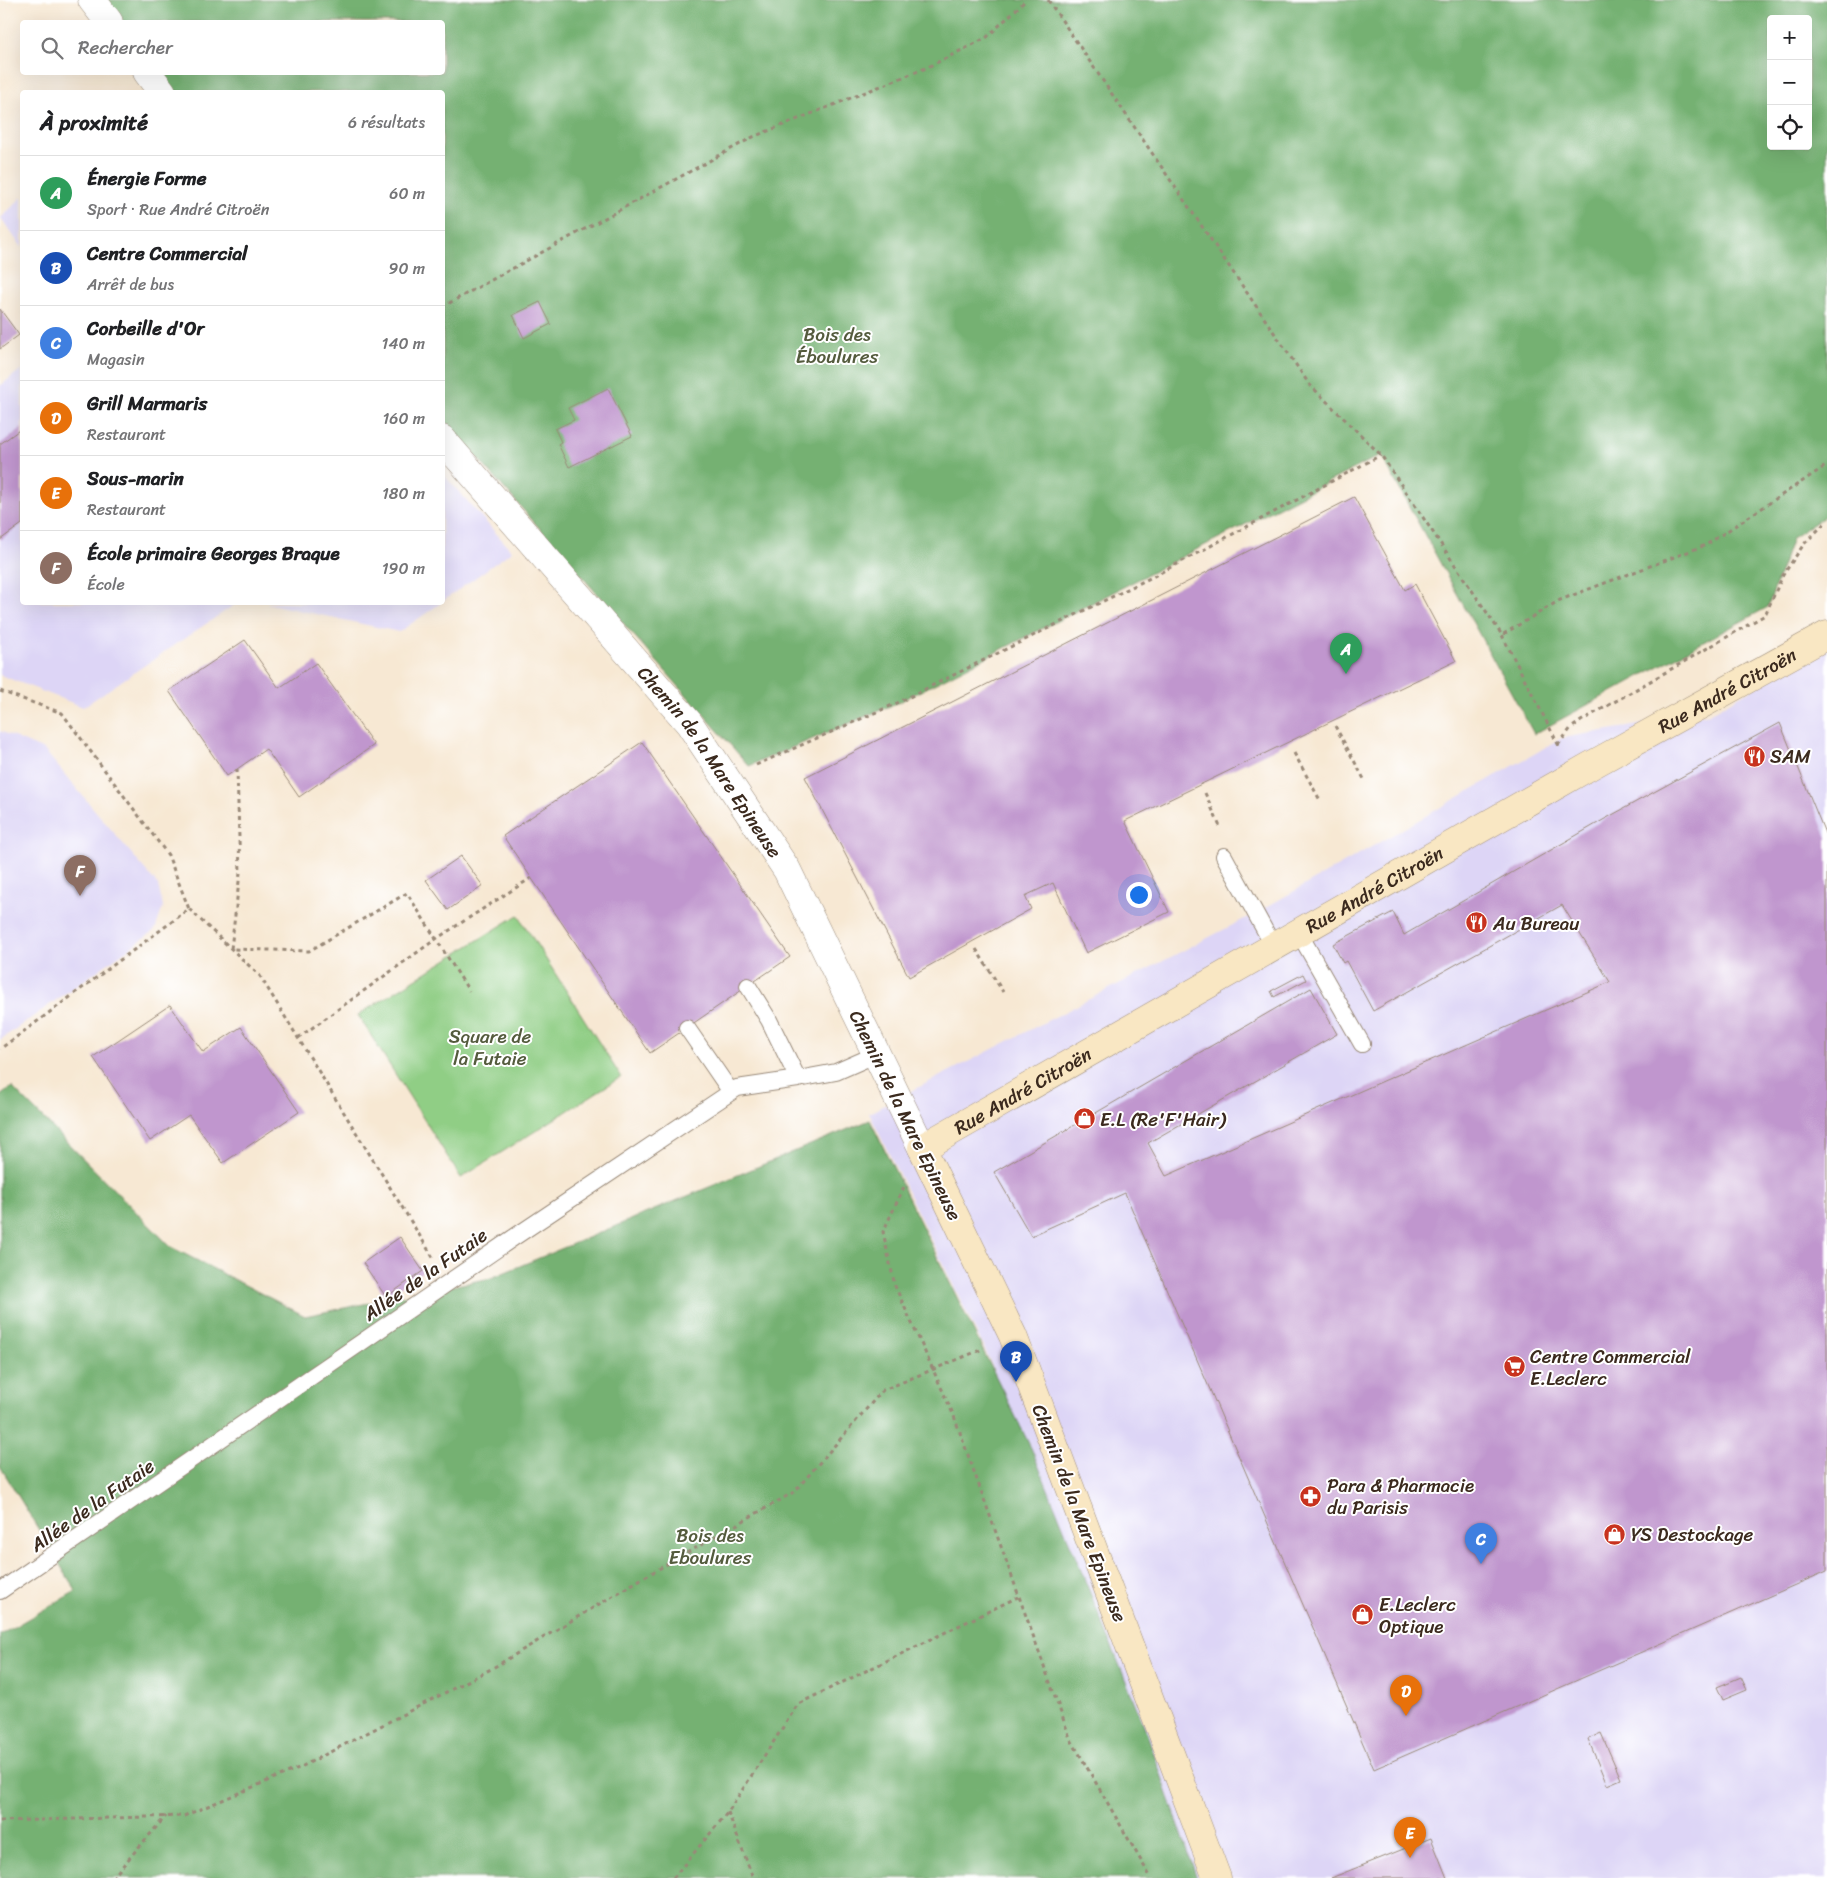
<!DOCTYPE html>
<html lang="fr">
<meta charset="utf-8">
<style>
body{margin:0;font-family:Sriracha,sans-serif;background:#f6f6f6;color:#202124}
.controls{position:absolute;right:15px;top:15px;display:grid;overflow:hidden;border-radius:5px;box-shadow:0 5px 20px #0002}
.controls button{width:45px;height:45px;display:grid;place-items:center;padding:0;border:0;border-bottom:1px solid #e0e0e0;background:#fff;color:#202124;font:25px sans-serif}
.you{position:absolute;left:1138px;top:894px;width:18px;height:18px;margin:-12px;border:4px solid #fff;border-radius:50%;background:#1a73e8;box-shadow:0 0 0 8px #1a73e833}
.badge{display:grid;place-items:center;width:32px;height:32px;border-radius:50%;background:#0f766e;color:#fff;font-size:16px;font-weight:700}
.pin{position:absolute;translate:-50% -41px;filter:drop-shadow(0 1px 2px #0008)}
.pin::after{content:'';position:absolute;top:26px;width:18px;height:15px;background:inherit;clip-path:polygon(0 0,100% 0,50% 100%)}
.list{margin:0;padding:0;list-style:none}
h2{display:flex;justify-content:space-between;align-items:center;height:65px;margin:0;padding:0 20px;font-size:21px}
h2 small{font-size:16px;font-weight:400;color:#757577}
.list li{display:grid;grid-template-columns:32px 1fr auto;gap:15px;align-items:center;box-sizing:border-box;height:75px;padding:0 20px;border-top:1px solid #e0e0e0}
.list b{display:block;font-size:19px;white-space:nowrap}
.list p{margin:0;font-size:16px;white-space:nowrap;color:#757577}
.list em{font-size:16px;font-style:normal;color:#757577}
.icon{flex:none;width:28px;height:28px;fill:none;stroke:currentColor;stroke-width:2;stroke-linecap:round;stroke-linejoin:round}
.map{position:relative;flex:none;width:1827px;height:1878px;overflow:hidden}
.search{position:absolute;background:#fff;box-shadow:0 5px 20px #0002;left:20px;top:20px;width:425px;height:55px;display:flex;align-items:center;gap:12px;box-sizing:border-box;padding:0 18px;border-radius:5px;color:#757577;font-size:19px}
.panel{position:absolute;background:#fff;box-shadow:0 5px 20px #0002;left:20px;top:90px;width:425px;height:515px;border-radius:5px}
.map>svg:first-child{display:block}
.built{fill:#ddd5f6}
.green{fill:#90ce85;stroke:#667c52}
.forest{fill:#74b172;stroke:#586e48;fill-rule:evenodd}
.building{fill:#c096ce}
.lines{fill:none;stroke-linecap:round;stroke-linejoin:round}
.service-casing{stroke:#998978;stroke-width:18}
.minor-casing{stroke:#998978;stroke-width:29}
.secondary-casing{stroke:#998978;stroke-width:29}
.path{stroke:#998978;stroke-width:3;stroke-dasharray:4 4;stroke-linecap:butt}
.service{stroke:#fff;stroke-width:16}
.minor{stroke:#fff;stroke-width:28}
.secondary{stroke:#f9e7c3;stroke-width:28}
.labels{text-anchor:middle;stroke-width:4;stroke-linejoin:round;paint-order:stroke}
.park-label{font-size:19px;fill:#545b3d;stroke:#fff}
.street-label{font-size:19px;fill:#3b2a1e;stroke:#fff}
.poi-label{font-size:19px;fill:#3b2a1e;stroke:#fff;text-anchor:start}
</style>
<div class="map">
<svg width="1827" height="1878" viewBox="0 0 1827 1878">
<rect width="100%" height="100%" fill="#fff"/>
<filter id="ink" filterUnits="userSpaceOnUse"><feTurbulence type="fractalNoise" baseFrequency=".02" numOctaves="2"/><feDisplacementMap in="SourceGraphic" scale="10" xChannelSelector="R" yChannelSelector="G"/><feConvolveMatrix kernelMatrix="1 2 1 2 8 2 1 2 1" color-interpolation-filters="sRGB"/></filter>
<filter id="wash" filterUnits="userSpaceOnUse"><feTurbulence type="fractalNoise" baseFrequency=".0096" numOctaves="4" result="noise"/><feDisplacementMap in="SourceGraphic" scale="20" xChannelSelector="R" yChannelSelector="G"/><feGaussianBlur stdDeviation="1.12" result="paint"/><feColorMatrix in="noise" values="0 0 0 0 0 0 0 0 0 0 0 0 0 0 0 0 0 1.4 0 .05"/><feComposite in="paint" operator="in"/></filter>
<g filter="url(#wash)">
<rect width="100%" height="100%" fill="#f7e8d3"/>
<path class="built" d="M22 197V248L1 218Z
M22 369V602L237 603 83 707 0 675V386Z
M442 473 512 551 443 601H442Z
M266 603H441L399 632Z
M1827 647V1878H1197L1145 1728 986 1352 869 1113 1256 913 1562 738 1710 713Z
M0 731 44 750 158 885 163 907 155 930 0 1040Z"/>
<path class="green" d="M518 915 621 1077 461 1178 358 1015Z"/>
<path class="forest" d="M101 0H1827V515L1792 538 1768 607 1534 734 1381 455 897 703 749 766 443 419 442 92H175L160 73 442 72V22H122ZM1771 19H1808V146H1771Z
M12 1087 171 1247 305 1316 491 1278 870 1120 1032 1450 1145 1728 1197 1878H0V1635L76 1591 0 1466V1096Z"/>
<g id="blocks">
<path class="building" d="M540 302 551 324 524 338 513 315Z
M0 309 19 335 0 349Z
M608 388 632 436 569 467 558 444 561 442 555 429 574 420 568 408Z
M22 428V524L0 540V444Z
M1354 497 1405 590 1415 584 1456 661 1125 821 1169 912 1086 953 1053 883 1025 896 1031 909 909 977 805 777Z
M245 640 279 688 316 663 374 745 299 797 266 749 227 776 169 691Z
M1780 723 1827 838V1571L1374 1769 1125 1193 1031 1236 994 1172 1311 988 1337 1034 1148 1143 1166 1176 1610 982 1562 905 1373 1011 1346 961 1343 963 1333 944 1393 912 1404 935 1603 820Z
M642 742 790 957 650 1053 503 836Z
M461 856 483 886 448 910 426 880Z
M1303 974 1306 980 1274 997 1271 991Z
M170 1005 203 1052 241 1027 299 1112 223 1163 189 1115 150 1141 93 1057Z
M400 1237 423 1271 386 1297 363 1263Z
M1741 1677 1747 1690 1723 1700 1717 1687Z
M1601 1733 1621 1779 1607 1785 1588 1739Z
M1431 1838 1447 1878H1331Z"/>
</g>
</g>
<g filter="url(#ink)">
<use href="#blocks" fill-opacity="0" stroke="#998978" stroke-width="1"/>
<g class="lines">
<defs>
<path id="service" d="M1224 856 1274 947
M1299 933 1362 1044
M687 1028 731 1092
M798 1079 836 1072 877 1054
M0 1591 513 1238 737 1088 798 1079 769 1020 748 986"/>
<g id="minor">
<path d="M92 0 109 22"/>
<path d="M147 72 162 92"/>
<path id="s1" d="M442 439 689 723 787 870 922 1148"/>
</g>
<g id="secondary">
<path id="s2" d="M1217 1878 1013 1336 922 1148 1590 766 1827 635"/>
</g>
</defs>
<use href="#service" class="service-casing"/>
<use href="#minor" class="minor-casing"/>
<use href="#secondary" class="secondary-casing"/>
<path class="path" d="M1048 0 1309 384 1381 455 1502 635 1560 600 1706 545 1827 465
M442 307 753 137 926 68 986 38 1026 0
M1502 635 1559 746
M0 691 62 713 168 855 189 909 0 1049
M1335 726 1364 779
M1558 745 1571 728 1581 721 1765 615 1783 575 1804 544 1827 521
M1294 753 1321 802
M756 765 897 703 1158 574 1381 455
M237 769 240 873 231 949 309 951 407 893 469 991
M1205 793 1221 829
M189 909 260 976 434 1259
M976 949 1003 992
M298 1038 436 939 531 878
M904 1187 883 1232 895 1286 954 1416 1070 1738 1151 1878
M728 1812 753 1878
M0 1821 184 1816 301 1767 491 1669 641 1579 794 1492 883 1390 983 1349
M112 1878 166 1816
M673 1878 728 1812 798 1704 1018 1597"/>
<use href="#service" class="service"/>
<use href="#minor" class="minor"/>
<use href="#secondary" class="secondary"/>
</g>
</g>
<defs>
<symbol id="restaurant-disc" viewBox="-11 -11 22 22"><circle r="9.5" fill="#c8321e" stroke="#fff"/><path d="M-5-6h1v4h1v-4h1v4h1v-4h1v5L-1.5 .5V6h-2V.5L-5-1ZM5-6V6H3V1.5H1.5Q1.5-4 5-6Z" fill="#fff"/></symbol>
<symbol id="shop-disc" viewBox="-11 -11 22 22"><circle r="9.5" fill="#c8321e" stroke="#fff"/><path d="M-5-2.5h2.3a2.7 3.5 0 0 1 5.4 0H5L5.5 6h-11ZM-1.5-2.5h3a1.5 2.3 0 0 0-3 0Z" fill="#fff"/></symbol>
<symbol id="supermarket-disc" viewBox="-11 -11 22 22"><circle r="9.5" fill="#c8321e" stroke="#fff"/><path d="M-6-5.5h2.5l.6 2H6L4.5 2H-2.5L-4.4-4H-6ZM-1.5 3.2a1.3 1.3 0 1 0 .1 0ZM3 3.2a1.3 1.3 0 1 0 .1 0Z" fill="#fff"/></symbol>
<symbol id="pharmacy-disc" viewBox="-11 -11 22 22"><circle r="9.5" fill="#c8321e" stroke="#fff"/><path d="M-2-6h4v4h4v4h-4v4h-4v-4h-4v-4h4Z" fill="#fff"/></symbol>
</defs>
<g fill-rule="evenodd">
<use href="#restaurant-disc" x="1742" y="744" width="25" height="25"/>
<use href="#restaurant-disc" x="1464" y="910" width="25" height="25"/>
<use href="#shop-disc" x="1072" y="1106" width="25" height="25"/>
<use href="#supermarket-disc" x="1502" y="1354" width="25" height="25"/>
<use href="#pharmacy-disc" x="1298" y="1484" width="25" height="25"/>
<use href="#shop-disc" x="1602" y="1522" width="25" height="25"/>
<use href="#shop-disc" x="1350" y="1602" width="25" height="25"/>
</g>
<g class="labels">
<g class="park-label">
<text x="837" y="341">Bois des<tspan x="837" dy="22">Éboulures</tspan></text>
<text x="490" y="1043">Square de<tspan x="490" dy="22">la Futaie</tspan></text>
<text x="710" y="1542">Bois des<tspan x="710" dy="22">Eboulures</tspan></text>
</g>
<g class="street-label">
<text dy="7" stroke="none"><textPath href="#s2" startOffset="1714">Rue André Citroën</textPath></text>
<text dy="7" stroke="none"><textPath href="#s1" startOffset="420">Chemin de la Mare Epineuse</textPath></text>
<text dy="7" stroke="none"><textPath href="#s2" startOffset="1309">Rue André Citroën</textPath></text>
<text dy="7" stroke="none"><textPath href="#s2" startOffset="904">Rue André Citroën</textPath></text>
<text transform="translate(906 1115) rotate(64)" y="7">Chemin de la Mare Epineuse</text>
<text transform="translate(425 1274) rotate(-35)" y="7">Allée de la Futaie</text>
<text transform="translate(92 1505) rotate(-35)" y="7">Allée de la Futaie</text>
<text transform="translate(1080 1513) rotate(69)" y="7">Chemin de la Mare Epineuse</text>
</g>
<g class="poi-label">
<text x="1770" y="763">SAM</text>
<text x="1493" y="930">Au Bureau</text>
<text x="1100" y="1126">E.L (Re'F'Hair)</text>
<text x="1530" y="1363">Centre Commercial<tspan x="1530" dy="22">E.Leclerc</tspan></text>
<text x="1327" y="1492">Para &amp; Pharmacie<tspan x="1327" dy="22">du Parisis</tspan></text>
<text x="1631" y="1541">YS Destockage</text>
<text x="1379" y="1611">E.Leclerc<tspan x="1379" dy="22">Optique</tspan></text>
</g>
</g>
</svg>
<div class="controls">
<button>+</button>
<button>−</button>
<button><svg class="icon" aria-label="locate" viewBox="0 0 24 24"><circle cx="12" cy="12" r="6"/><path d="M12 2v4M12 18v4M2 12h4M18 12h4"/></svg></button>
</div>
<div class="you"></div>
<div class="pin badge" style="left:1346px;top:674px;background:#2e9e5b">A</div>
<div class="pin badge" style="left:1016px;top:1382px;background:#1a4fb4">B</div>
<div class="pin badge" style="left:1481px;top:1564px;background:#3f7fe0">C</div>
<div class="pin badge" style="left:1406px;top:1716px;background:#e8710a">D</div>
<div class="pin badge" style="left:1410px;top:1858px;background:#e8710a">E</div>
<div class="pin badge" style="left:80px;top:896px;background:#8d6e63">F</div>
<div class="search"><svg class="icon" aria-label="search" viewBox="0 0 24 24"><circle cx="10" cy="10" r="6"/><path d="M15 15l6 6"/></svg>Rechercher</div>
<section class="panel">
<h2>À proximité<small>6 résultats</small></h2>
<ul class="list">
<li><span class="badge" style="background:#2e9e5b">A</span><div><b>Énergie Forme</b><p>Sport · Rue André Citroën</p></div><em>60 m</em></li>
<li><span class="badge" style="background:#1a4fb4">B</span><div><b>Centre Commercial</b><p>Arrêt de bus</p></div><em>90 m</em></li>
<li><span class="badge" style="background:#3f7fe0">C</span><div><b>Corbeille d'Or</b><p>Magasin</p></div><em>140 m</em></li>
<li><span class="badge" style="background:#e8710a">D</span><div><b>Grill Marmaris</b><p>Restaurant</p></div><em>160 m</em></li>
<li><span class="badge" style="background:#e8710a">E</span><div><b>Sous-marin</b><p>Restaurant</p></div><em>180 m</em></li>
<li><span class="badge" style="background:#8d6e63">F</span><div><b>École primaire Georges Braque</b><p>École</p></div><em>190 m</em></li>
</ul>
</section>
</div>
